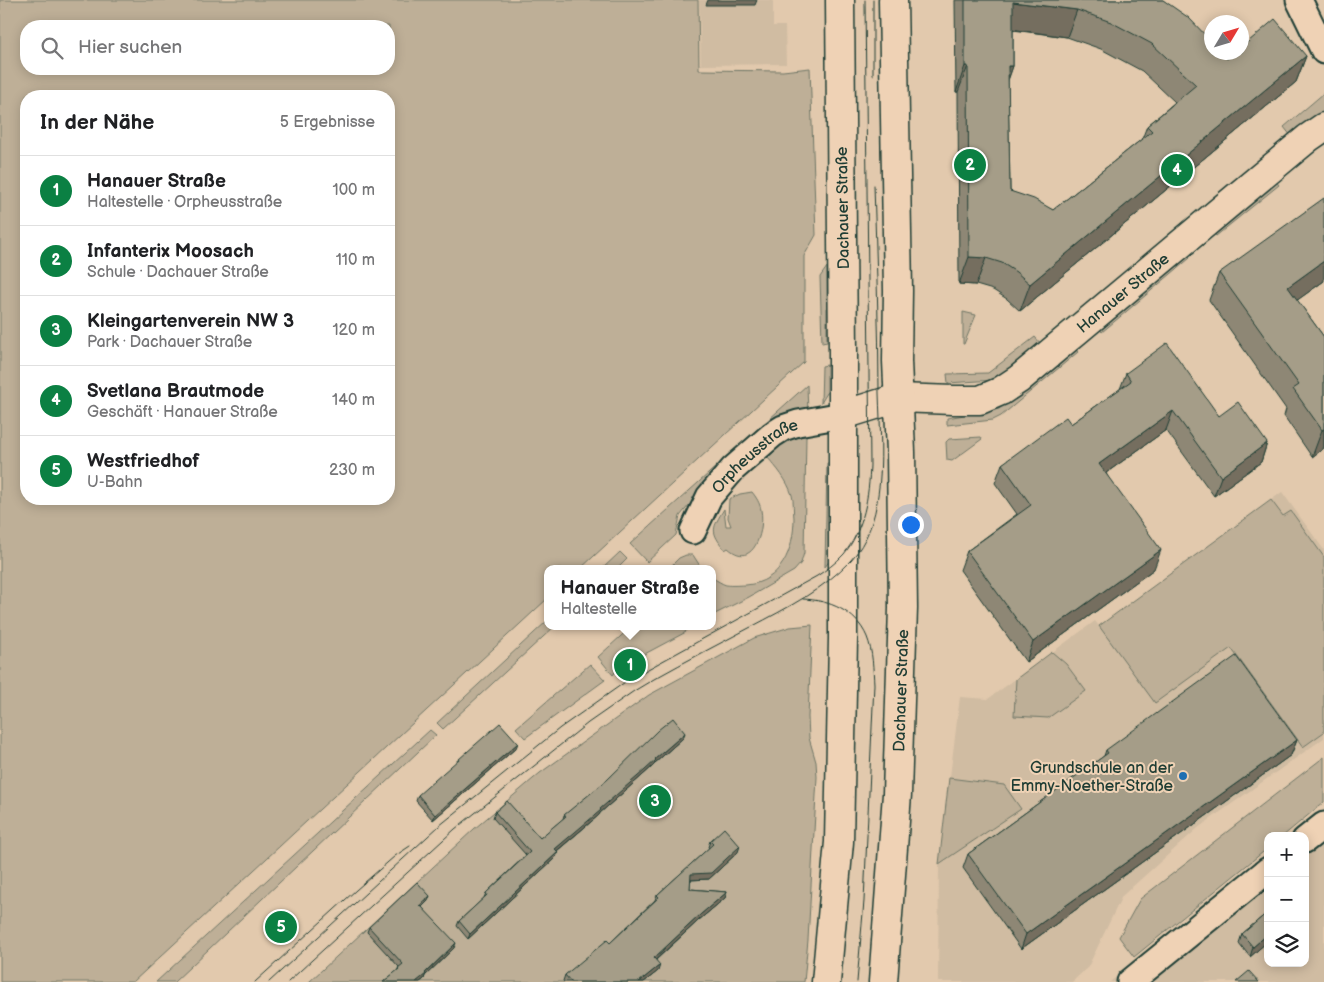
<!DOCTYPE html>
<html lang="de">
<meta charset="utf-8">
<style>
body{margin:0;font-family:"Balsamiq Sans",sans-serif;background:#f2f2f2;color:#202124}
.controls{position:absolute;right:15px;bottom:15px;display:grid;overflow:hidden;border-radius:10px;box-shadow:0 2px 12px #0003}
.controls button{width:45px;height:45px;display:grid;place-items:center;padding:0;border:0;border-bottom:1px solid #e0e0e0;background:#fff;color:#202124;font:25px sans-serif}
.compass{position:absolute;left:1204px;top:15px;width:45px;height:45px;border-radius:50%;background:#fff;box-shadow:0 2px 12px #0003;rotate:52deg}
.you{position:absolute;left:910px;top:524px;width:18px;height:18px;margin:-12px;border:4px solid #fff;border-radius:50%;background:#1a73e8;box-shadow:0 0 0 8px #1a73e833}
.badge{display:grid;place-items:center;width:32px;height:32px;border-radius:50%;background:#0b8043;color:#fff;font-size:16px;font-weight:700}
.pin{position:absolute;translate:-50% -50%;border:2px solid #fff;box-shadow:0 1px 5px #0006}
.popup{position:absolute;left:544px;top:565px;width:172px;height:65px;box-sizing:border-box;display:grid;place-content:center;border-radius:10px;background:#fff;filter:drop-shadow(0 1px 4px #0005);font-size:16px;white-space:nowrap;color:#757577}
.popup b{font-size:19px;color:#202124}
.popup::after{content:'';position:absolute;left:50%;top:100%;margin-left:-10px;border:10px solid transparent;border-top-color:#fff}
.list{margin:0;padding:0;list-style:none}
h2{display:flex;justify-content:space-between;align-items:center;height:65px;margin:0;padding:0 20px;font-size:21px}
h2 small{font-size:16px;font-weight:400;color:#757577}
.list li{display:grid;grid-template-columns:32px 1fr auto;gap:15px;align-items:center;box-sizing:border-box;height:70px;padding:0 20px;border-top:1px solid #e0e0e0}
.list b{display:block;font-size:19px;white-space:nowrap}
.list p{margin:0;font-size:16px;white-space:nowrap;color:#757577}
.list em{font-size:16px;font-style:normal;color:#757577}
.icon{flex:none;width:28px;height:28px;fill:none;stroke:currentColor;stroke-width:2;stroke-linecap:round;stroke-linejoin:round}
.map{position:relative;flex:none;width:1324px;height:982px;overflow:hidden}
.search{position:absolute;background:#fff;box-shadow:0 2px 12px #0003;left:20px;top:20px;width:375px;height:55px;display:flex;align-items:center;gap:12px;box-sizing:border-box;padding:0 18px;border-radius:20px;color:#757577;font-size:19px}
.panel{position:absolute;background:#fff;box-shadow:0 2px 12px #0003;left:20px;top:90px;width:375px;height:415px;border-radius:20px}
.map>svg:first-child{display:block}
.built{fill:#d0bca2}
.green{fill:#beaf97;stroke:#6e7666;fill-rule:evenodd}
.lines{fill:none;stroke-linecap:round;stroke-linejoin:round}
.street-casing{stroke:#1f3d34;stroke-width:29}
.secondary-casing{stroke:#1f3d34;stroke-width:31}
.street{stroke:#efd2b5;stroke-width:25}
.secondary{stroke:#efd2b5;stroke-width:28}
.tram{stroke:#1f3d34;stroke-width:1}
.wall{fill:#8e8775;stroke:#1f3d34;fill-rule:evenodd}
.shaded-wall{fill:#746e5f;stroke:#1f3d34}
.building{fill:#a59d88;stroke:#1f3d34;fill-rule:evenodd}
.poi-dot{fill:#1f6fb2;stroke:#efd2b5;stroke-width:2}
.labels{text-anchor:middle;stroke-width:4;stroke-linejoin:round;paint-order:stroke}
.street-label{font-size:16px;fill:#1f3d34;stroke:#efd2b5}
.poi-label{font-size:16px;fill:#1f3d34;stroke:#efd2b5;text-anchor:end}
</style>
<div class="map">
<svg width="1324" height="982" viewBox="0 0 1324 982">
<rect width="100%" height="100%" fill="#e2c9ad"/>
<filter id="ink" filterUnits="userSpaceOnUse"><feTurbulence type="fractalNoise" baseFrequency=".02" numOctaves="2"/><feDisplacementMap in="SourceGraphic" scale="10" xChannelSelector="R" yChannelSelector="G"/><feConvolveMatrix kernelMatrix="1 2 1 2 8 2 1 2 1" color-interpolation-filters="sRGB"/></filter>
<g filter="url(#ink)">
<path class="built" d="M699 0H773V26H785L786 64 701 65Z
M1282 492 1324 550V738L1198 828 1122 896 1088 967 1072 982H938L939 864 960 697 988 699 1095 621 1099 626Z
M1324 810V982H1110L1268 856V963H1305V836H1293Z"/>
<path class="green" d="M0 0H698L699 70 783 71 810 68 816 235 804 256V362L580 569H548L547 599 133 982H0ZM26 26H389V69H26ZM26 96H389V499H26Z
M1324 93V111L1291 136 1284 127Z
M1274 179 1279 185 1216 236 1212 230Z
M1185 252 1190 258 1102 332 1097 326Z
M827 267V342L822 343 820 277Z
M963 312 976 315 964 344H963Z
M1035 337 1041 344 1012 369 994 380 948 383 947 374 988 373Z
M1074 348 1078 352 1001 416 993 420 947 425V418L999 409Z
M827 365V393L821 403 822 366Z
M807 385 808 413 710 480 680 516 676 535 647 562 630 544Z
M806 436 804 553 801 563 794 571 749 597 713 615 712 578C717 580 722 584 726 585 732 586 740 585 746 585 781 582 794 550 794 518 793 511 794 502 792 495 787 480 777 468 767 457L783 442 790 438Z
M981 437 982 439 952 461 947 460 946 442 949 439Z
M827 463H833L832 557 825 567Z
M752 492C756 497 760 503 761 510 765 529 754 571 728 548L725 550C710 531 712 529 724 509L726 526H731L728 518 729 499 740 494Z
M1271 500 1283 516 1291 511 1324 557V732L1303 747 1231 648 1155 703 1099 626Z
M620 552 627 559 617 569H602Z
M686 555H693L702 569H668L679 558Z
M547 621 548 626H555L443 729 437 723Z
M812 625 808 717 809 738 816 762 817 777 808 940 804 982H309L474 829 540 773 649 695 754 638 790 627Z
M632 626H683L686 632 639 657 636 653 616 665 618 669 613 675 598 657Z
M1052 652 1066 664 1086 691 1048 718 1014 716 1016 679Z
M590 664 605 680 525 738 516 728Z
M430 730 436 735 174 982H156Z
M1324 757V802L1283 836H1268V848L1134 957 1119 937 1140 899Z
M949 778 1004 785 1021 809 939 864Z"/>
<g class="lines">
<defs>
<g id="street">
<path d="M1299 0 1324 51"/>
<path id="s1" d="M693 531 709 497 733 469 772 435 783 428 798 423 843 415"/>
<path d="M1305 840 1324 825"/>
<path d="M1130 982 1268 870"/>
</g>
<g id="secondary">
<path id="s2" d="M843 415 898 398 953 400H980L1001 391 1019 379 1238 196 1308 138 1324 127"/>
<path d="M826 982 839 842 843 639V353L840 0"/>
<path id="s3" d="M883 982 897 794 903 608 901 452 897 361 898 291 893 0"/>
</g>
</defs>
<use href="#street" class="street-casing"/>
<use href="#secondary" class="secondary-casing"/>
<use href="#street" class="street"/>
<use href="#secondary" class="secondary"/>
<path class="tram" d="M873 0V75
M803 599C829 600 856 611 867 637 873 652 873 669 874 684L864 901 857 982
M255 982 356 890 395 856 410 846
M269 982 439 826 560 728 628 680 817 576C826 570 836 563 844 554 864 529 869 496 870 465L865 0
M288 982 455 829 588 723 634 691 654 679C686 661 719 644 751 627 787 608 823 590 851 560 867 542 875 519 878 495 883 464 880 425 879 393 879 324 876 254 874 185"/>
</g>
<path class="wall" d="M955 0H1163L1227 59 1306 56 1296 82 1020 311 1007 299 993 290 976 285 959 284 958 92H956ZM1013 30 1067 37 1101 49 1142 71 1175 102 1147 126 1142 139 1053 210 1010 191 1008 80 1013 66Z
M1219 273 1324 281 1297 300 1324 337V448L1312 457 1284 416 1286 409 1209 300Z
M1126 373 1219 416 1267 443 1261 462 1214 496 1166 430 1106 473 1154 569 1026 662 960 570 967 551 1017 514 995 483 1002 464 1071 424 1120 389Z
M683 738 655 763 654 765 643 775 600 813 599 815 557 851 558 852 556 857 468 939 457 926 459 921 484 898 486 893 526 855 493 818 495 812 540 838 563 819 564 815Z
M1297 740 1291 755 1021 949 963 868 968 854 1104 756 1106 750Z
M516 748 433 820 416 801 418 795Z
M710 841 738 852 709 879 690 880V889L727 892 725 898 699 920 656 960 658 971 644 982H564L563 981 565 975 610 943 655 900 657 895 709 848 708 847Z
M428 901 422 907 454 948 425 976 424 979 420 982H383L397 971 399 967 367 932 369 927Z
M1268 912V941L1250 957 1239 943 1242 934Z"/>
<path class="shaded-wall" d="M708 0H757L755 5H706Z
M1013 2 1077 10 1067 37 1003 28Z
M1306 56 1296 82 1020 311 1030 284Z
M965 66H968L958 92H956Z
M1008 66H1013L1004 92Z
M969 257 986 258 976 285 959 284Z
M1324 261V281L1278 314 1288 287Z
M1173 411 1166 430 1092 483 1099 464Z
M1324 429V448L1312 457 1322 430Z
M1267 443 1261 462 1214 496 1221 477Z
M1161 550 1154 569 1026 662 1033 642Z
M685 733 683 738 655 763 654 765 643 775 600 813 599 815 553 854 555 849 655 759Z
M1297 740 1291 755 1021 949 1026 934Z
M518 743 516 748 433 820 435 815Z
M740 846 738 852 709 879 688 880 691 874Z
M558 852 556 857 468 939 470 934Z
M727 892 725 898 699 920 651 964 654 958 701 914Z
M430 896 428 901 419 910 420 905Z
M1268 934V941L1250 957 1253 947Z
M456 943 454 948 425 976 424 979 420 982H416Z
M660 965 658 971 644 982H639Z"/>
<path class="building" d="M965 0H1163L1189 18 1212 42V52H1221L1227 59 1235 52H1242V47L1275 19 1306 56 1030 284 1016 272 1002 263 986 258 969 257 968 66H965ZM1013 2 1077 10 1111 22 1152 44 1196 85 1147 126 1152 131 1053 210 1034 199 1010 191 1008 66H1013Z
M1324 198V261L1288 287 1324 337V429L1322 430 1293 389 1299 385 1219 273Z
M1167 343 1219 416 1238 402 1267 443 1221 477 1173 411 1099 464 1161 550 1033 642 967 551 1031 505 1002 464 1066 417 1071 424 1131 381 1126 373Z
M1236 656 1297 740 1026 934 968 854 1108 753 1106 750Z
M673 718 685 733 655 759 656 760 645 770 600 809 601 810 555 849 558 852 470 934 459 921 487 895 486 893 530 852 495 812 507 801 540 838 566 816 564 815 607 780 658 730Z
M500 723 518 743 435 815 418 795Z
M724 828 740 846 711 873 691 874 690 889 727 892 701 914 654 958 660 965 639 982H571L565 975 607 940 610 943 659 897 657 895 713 844 710 841Z
M417 882 430 896 420 905 456 943 425 973 426 974 416 982H383L399 969 398 968 403 964 369 927Z
M1268 912V934L1253 947 1242 934Z
M1249 971 1259 982H1236Z"/>
</g>
<circle class="poi-dot" cx="1183" cy="776" r="5"/>
<g class="labels">
<g class="street-label">
<text transform="translate(842 208) rotate(-91)" y="6">Dachauer Straße</text>
<text dy="6" stroke="none"><textPath href="#s2" startOffset="319">Hanauer Straße</textPath></text>
<text dy="6" stroke="none"><textPath href="#s1" startOffset="100">Orpheusstraße</textPath></text>
<text dy="6" stroke="none"><textPath href="#s3" startOffset="292">Dachauer Straße</textPath></text>
</g>
<g class="poi-label">
<text x="1173" y="773">Grundschule an der<tspan x="1173" dy="18">Emmy-Noether-Straße</tspan></text>
</g>
</g>
</svg>
<div class="controls">
<button>+</button>
<button>−</button>
<button><svg class="icon" aria-label="layers" viewBox="0 0 24 24"><path d="M12 4l9 5-9 5-9-5zM3 14l9 5 9-5"/></svg></button>
</div>
<svg class="compass" viewBox="-18 -18 36 36"><path d="M0-13l5 13h-10z" fill="#e53935"/><path d="M0 13l5-13h-10z" fill="#757577"/></svg>
<div class="you"></div>
<div class="pin badge" style="left:630px;top:665px">1</div>
<div class="popup"><b>Hanauer Straße</b>Haltestelle</div>
<div class="pin badge" style="left:970px;top:165px">2</div>
<div class="pin badge" style="left:655px;top:801px">3</div>
<div class="pin badge" style="left:1177px;top:170px">4</div>
<div class="pin badge" style="left:281px;top:927px">5</div>
<div class="search"><svg class="icon" aria-label="search" viewBox="0 0 24 24"><circle cx="10" cy="10" r="6"/><path d="M15 15l6 6"/></svg>Hier suchen</div>
<section class="panel">
<h2>In der Nähe<small>5 Ergebnisse</small></h2>
<ul class="list">
<li><span class="badge">1</span><div><b>Hanauer Straße</b><p>Haltestelle · Orpheusstraße</p></div><em>100 m</em></li>
<li><span class="badge">2</span><div><b>Infanterix Moosach</b><p>Schule · Dachauer Straße</p></div><em>110 m</em></li>
<li><span class="badge">3</span><div><b>Kleingartenverein NW 3</b><p>Park · Dachauer Straße</p></div><em>120 m</em></li>
<li><span class="badge">4</span><div><b>Svetlana Brautmode</b><p>Geschäft · Hanauer Straße</p></div><em>140 m</em></li>
<li><span class="badge">5</span><div><b>Westfriedhof</b><p>U-Bahn</p></div><em>230 m</em></li>
</ul>
</section>
</div>
